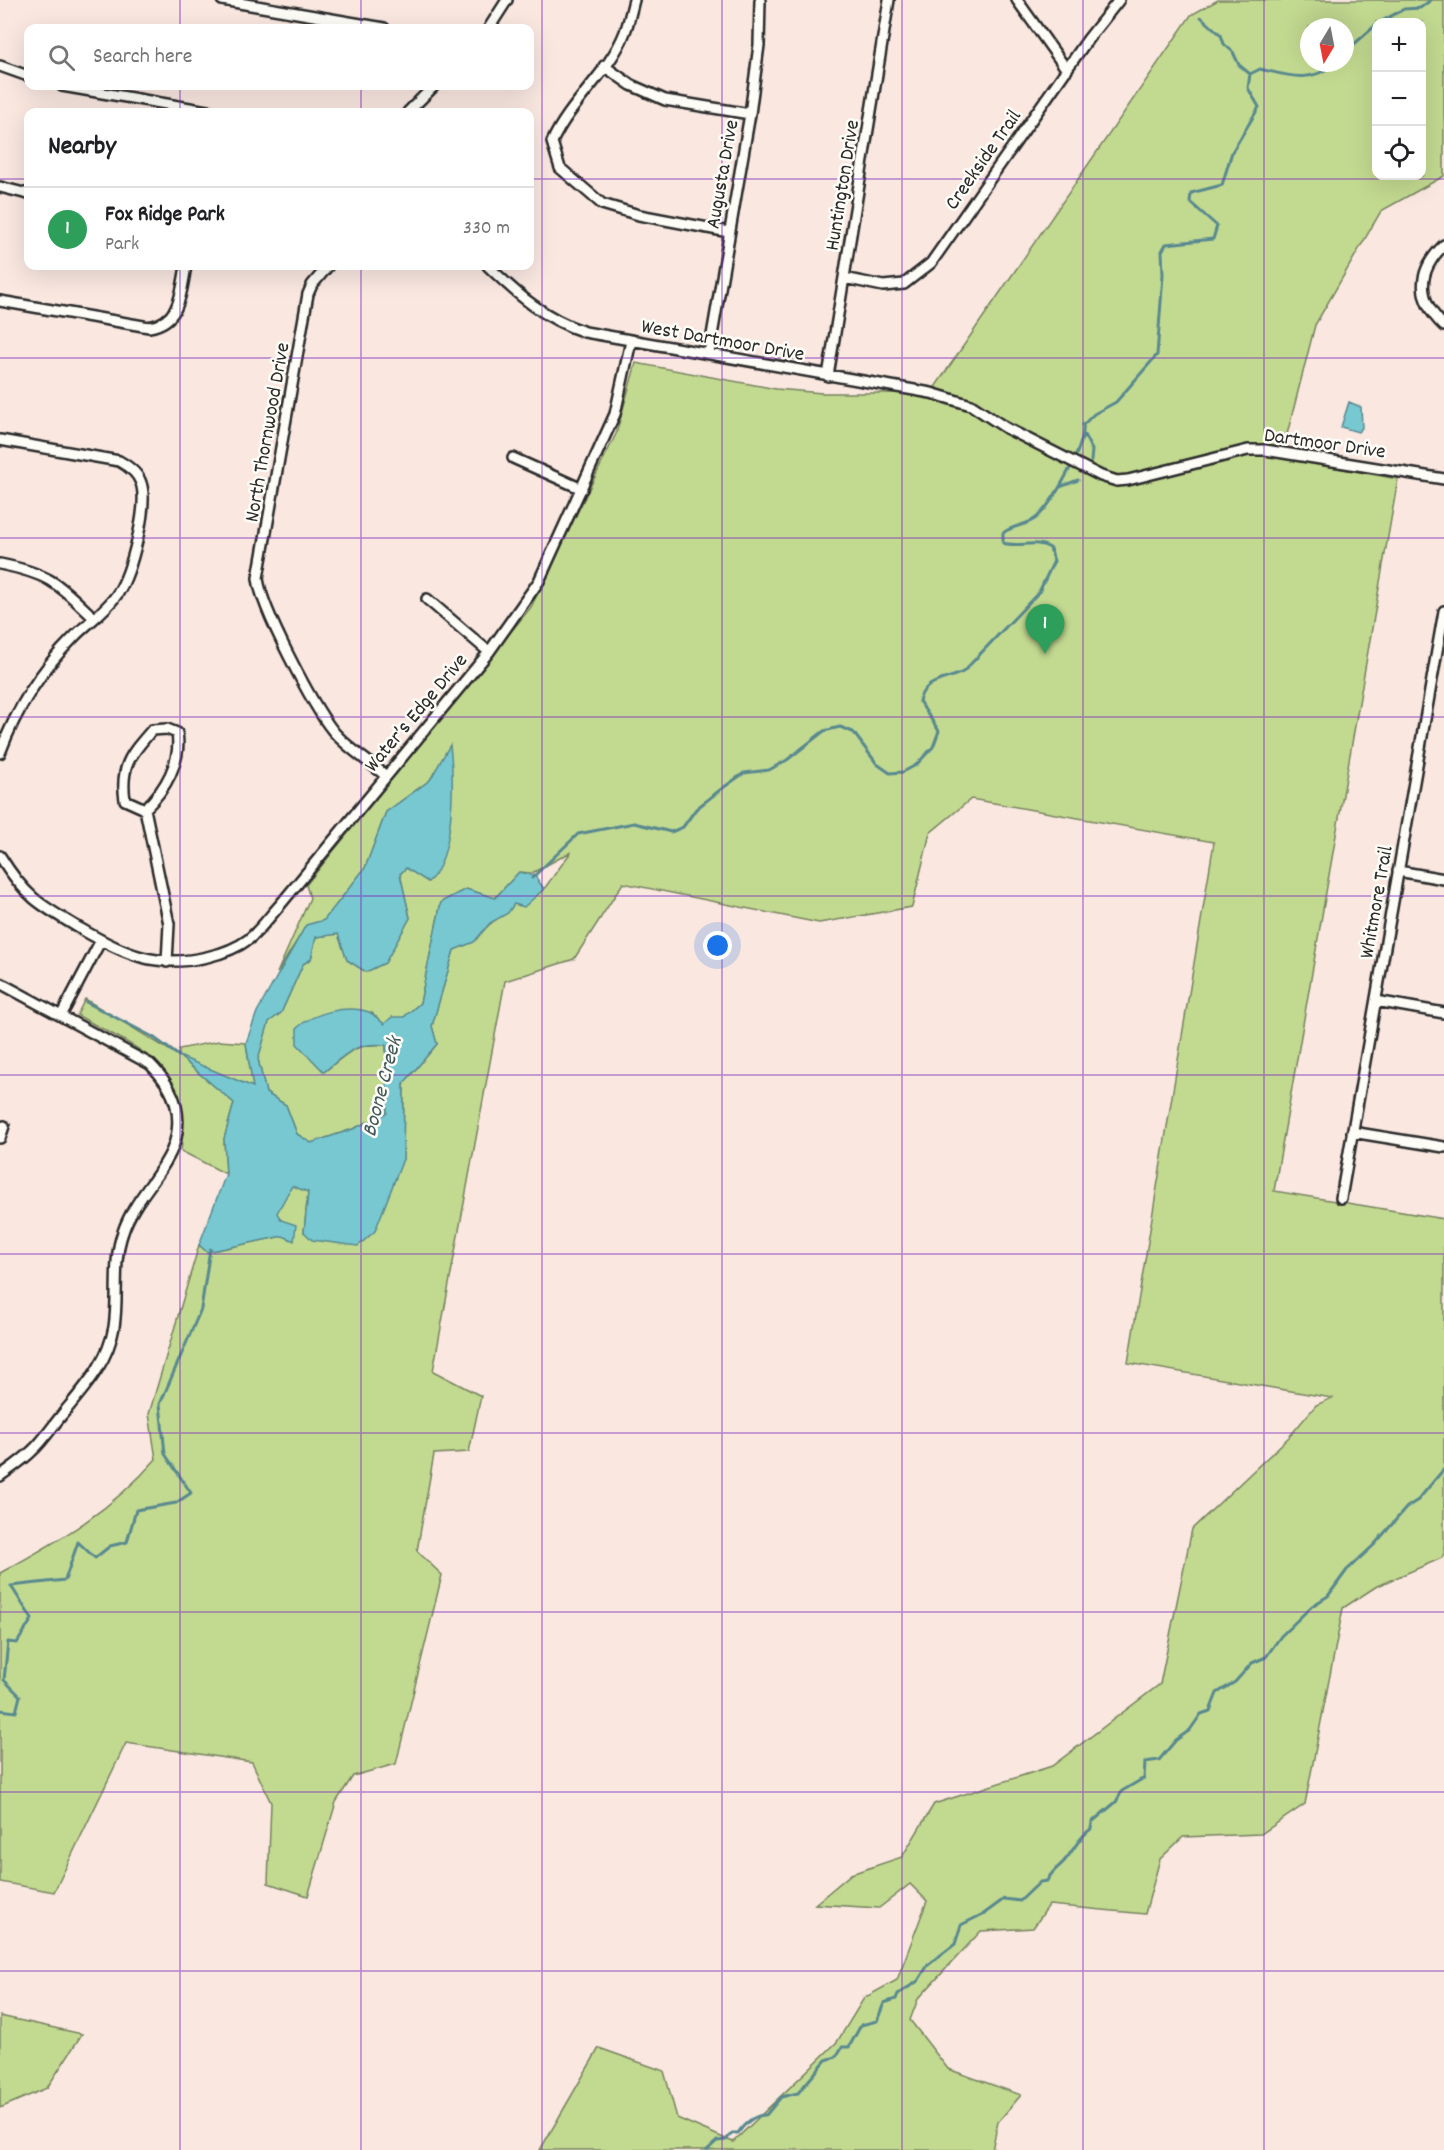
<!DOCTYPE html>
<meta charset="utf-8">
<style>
body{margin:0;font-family:Dekko,sans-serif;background:#f6f6f6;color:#202124}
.controls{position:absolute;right:18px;top:18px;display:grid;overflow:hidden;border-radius:12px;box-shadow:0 6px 24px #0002}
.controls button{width:54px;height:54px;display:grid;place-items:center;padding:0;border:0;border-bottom:2px solid #e0e0e0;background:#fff;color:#202124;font:30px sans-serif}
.compass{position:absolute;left:1300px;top:18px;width:54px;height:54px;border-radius:50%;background:#fff;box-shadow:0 6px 24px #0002;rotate:190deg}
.you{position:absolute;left:718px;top:946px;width:21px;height:21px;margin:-15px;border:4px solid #fff;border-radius:50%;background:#1a73e8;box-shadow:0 0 0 9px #1a73e833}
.badge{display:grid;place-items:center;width:39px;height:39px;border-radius:50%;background:#c8321e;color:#fff;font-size:20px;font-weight:700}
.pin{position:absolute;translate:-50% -50px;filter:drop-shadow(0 2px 3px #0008)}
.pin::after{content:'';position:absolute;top:32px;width:21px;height:18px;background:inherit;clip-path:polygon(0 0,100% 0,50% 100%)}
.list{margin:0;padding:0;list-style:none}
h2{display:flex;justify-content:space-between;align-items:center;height:78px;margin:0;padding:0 24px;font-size:26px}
h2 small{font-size:20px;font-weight:400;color:#757577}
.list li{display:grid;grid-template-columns:39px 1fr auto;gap:18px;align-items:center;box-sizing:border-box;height:84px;padding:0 24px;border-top:2px solid #e0e0e0}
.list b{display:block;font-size:22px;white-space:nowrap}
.list p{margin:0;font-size:20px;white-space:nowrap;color:#757577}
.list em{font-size:20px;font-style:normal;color:#757577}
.icon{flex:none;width:33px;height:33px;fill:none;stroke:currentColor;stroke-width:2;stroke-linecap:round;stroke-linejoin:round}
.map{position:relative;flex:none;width:1444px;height:2150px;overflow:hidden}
.search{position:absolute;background:#fff;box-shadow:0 6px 24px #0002;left:24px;top:24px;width:510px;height:66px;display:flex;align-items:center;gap:15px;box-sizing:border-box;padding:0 21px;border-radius:12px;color:#757577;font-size:22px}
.panel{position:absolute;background:#fff;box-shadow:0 6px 24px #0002;left:24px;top:108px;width:510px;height:162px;border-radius:12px}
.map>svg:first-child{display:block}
.green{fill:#c2d990;stroke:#76825e;stroke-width:1.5;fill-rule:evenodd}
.water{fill:#77c8d1;stroke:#59898f;stroke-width:1.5}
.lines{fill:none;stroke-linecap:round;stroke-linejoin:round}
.stream{stroke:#59898f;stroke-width:3}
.minor-casing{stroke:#2b2b2b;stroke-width:14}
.minor{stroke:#fdfcf7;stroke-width:9}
.grid{fill:none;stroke:#7b2cbf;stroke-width:1.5;stroke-opacity:0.55}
.labels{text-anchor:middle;stroke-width:5;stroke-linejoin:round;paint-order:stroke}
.street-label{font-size:21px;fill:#2b2b2b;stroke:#fdfcf7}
.water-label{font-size:22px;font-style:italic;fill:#425a5d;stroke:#fdfcf7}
</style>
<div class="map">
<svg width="1444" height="2150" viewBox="0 0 1444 2150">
<rect width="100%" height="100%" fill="#f9e7e0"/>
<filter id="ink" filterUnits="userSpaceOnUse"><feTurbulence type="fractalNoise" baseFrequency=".0167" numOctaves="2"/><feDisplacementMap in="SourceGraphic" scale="12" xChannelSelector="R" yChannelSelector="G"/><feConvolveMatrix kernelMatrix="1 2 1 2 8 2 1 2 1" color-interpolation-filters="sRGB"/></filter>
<g filter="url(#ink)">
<path class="green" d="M1218 0H1444V176L1381 211 1315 325 1281 458 1398 479 1274 1191 1444 1219V1553L1442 1558 1377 1586 1343 1608 1305 1804 1261 1834 1183 1837 1160 1859 1145 1914 1049 1905 1033 1928 981 1931 918 1999 910 2020 948 2069 1021 2095 998 2122 992 2150H540L599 2048 664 2071 677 2118 733 2142 837 2042 864 1998 897 1980 927 1901 910 1884 879 1908 815 1904 851 1874 902 1857 934 1804 1052 1766 1160 1684 1192 1529 1289 1437 1316 1405 1332 1398 1128 1363 1214 842 971 799 930 833 912 907 819 923 623 883 574 959 505 981 433 1371 481 1396 469 1452 434 1454 417 1551 442 1575 396 1764 353 1776 336 1802 308 1896 268 1883 271 1803 252 1762 126 1743 54 1892 0 1882V1573C59 1541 112 1510 156 1459L149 1414 199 1245 207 1252 283 1236 281 1220 276 1213 292 1185 308 1192 304 1232 403 1159 404 1083 437 1044 432 1026 454 950C470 943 477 936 489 925 497 917 507 914 514 904L524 906 544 889 571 852 532 873 519 872 495 898 466 889 441 902 420 1003 404 1017 384 1024 371 1012 324 1072C348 1053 354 1043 386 1045L387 1113 353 1129 311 1143 297 1134 286 1105 266 1093 258 1059 269 1021 281 1013 303 964 311 959 316 937 338 934 347 960 366 972 385 963 410 918 400 874 406 868 450 746 430 780 386 812 365 868 324 921 306 926 277 973 310 898 306 885 531 607 616 434 636 363 776 389 822 393H931L1191 15ZM1376 22H1422V176H1376ZM1309 27H1345V63H1309Z
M85 999 179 1056V1049L219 1041 246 1043 253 1087 181 1058 234 1103 224 1139 226 1174 181 1151C193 1064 142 1052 77 1015Z
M0 2016 82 2034 47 2088 0 2108Z"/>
<path class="water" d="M1349 402 1361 407 1362 428 1358 432 1341 427Z
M450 745C454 778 455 861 428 882L406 868 400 874 410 918 385 963 366 972 347 960 338 934 316 937 311 959 303 964 281 1013 269 1022 258 1059 266 1093 286 1105 297 1134 311 1143 353 1129 387 1113 386 1045C355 1042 347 1053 324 1072L297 1044V1028C313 1013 347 1004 369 1012 374 1014 379 1020 384 1024L392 1017H404L420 1003 441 902 466 889 495 898 519 872 535 876 544 889 524 907 514 904 508 913 490 923 474 942 454 950 432 1026 437 1044 404 1083 403 1159 375 1231 358 1246 312 1240 304 1232 308 1192 292 1186 277 1213 281 1220 296 1225 294 1241 283 1236 207 1252 199 1245 226 1174 224 1139 234 1103 179 1056 253 1087 246 1043 257 1012 306 925 324 920 365 868 386 812 430 780Z"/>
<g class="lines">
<path class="stream" d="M1201 17 1221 35 1224 44 1233 52 1239 65 1250 74
M1380 22 1404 9 1420 8 1431 0
M1345 52 1376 25
M1084 435 1092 450 1091 461
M1060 487 1078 480
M532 878 578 834 634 823 671 832 683 827 696 809 720 790 744 773 769 770 787 760 824 731 840 727 853 732 877 764 890 773 903 772 916 765 933 747 939 731 919 701C925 679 945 681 963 672L1039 592 1054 561 1050 548C1036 539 1019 548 1003 543V533C1013 525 1026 526 1036 518 1053 504 1086 445 1083 425L1094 414 1116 402 1157 355 1163 275 1162 251 1166 244 1213 239 1217 226 1190 202 1191 193 1222 185 1232 152 1259 107 1248 88 1250 74 1260 69C1286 75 1312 85 1334 63
M86 1002 153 1037 179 1056
M0 1710 16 1712 20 1696 4 1680 8 1642 17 1643 32 1619 11 1586 65 1580 78 1542 95 1558 110 1546 127 1542 136 1510 176 1503 191 1493 165 1454 160 1404 201 1309 210 1249
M707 2150 717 2141 726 2140 732 2133H738C744 2124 755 2114 766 2115L781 2097 798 2093 826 2060 836 2057 842 2047H849L861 2025 877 2021 884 2003 896 1999 898 1994 918 1981 928 1965 955 1944 961 1925 985 1913 1004 1899 1020 1901 1040 1882 1047 1881C1051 1871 1060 1867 1066 1859 1075 1848 1079 1837 1091 1829L1092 1822 1116 1802 1122 1791 1144 1778 1145 1762 1159 1760 1176 1740 1190 1730 1201 1714 1210 1711 1217 1693 1235 1682 1252 1663 1266 1657 1281 1636 1312 1606 1328 1596 1347 1570 1374 1545 1407 1507 1418 1500 1444 1469"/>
<defs>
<path id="minor" d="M222 0 384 28
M634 0C631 11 629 22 625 32 610 72 570 102 552 142L560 168 602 204 639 215 729 232
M1017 0 1067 70
M489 28 507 0
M0 66 28 76
M604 66 631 85 665 100 750 114
M62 86 213 112
M408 112 434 86
M0 187 28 194
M1444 245C1416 272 1417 300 1444 326
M328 266 312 285 308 294 258 578C261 608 313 706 333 731 347 748 369 761 386 776
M488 266C518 295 545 319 585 332L931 393 971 405 1006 428 1101 476 1117 481 1128 480 1248 450H1265L1444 479
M844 278 883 286 904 284 931 263 1088 39 1119 0
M0 301 149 327C181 322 181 292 186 266
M709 353 750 114 759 45 760 0
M828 376 889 0
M0 440 119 461C128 466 138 473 141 483 149 506 131 573 118 593 107 610 86 624 73 638 40 671 16 710 0 753
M513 458 582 489
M0 564C50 574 57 583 93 617
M427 599 489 652
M167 729 177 733C182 761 165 790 145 809L125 800C120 767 130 755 152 730Z
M145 809 169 924 167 962
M0 856C26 898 40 905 81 929 124 954 156 969 207 957 220 954 237 948 249 939 260 930 270 916 280 905L489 652 539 581 615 414 631 341
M1398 871 1444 879
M0 983 150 1064C162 1076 172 1089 176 1106 188 1159 138 1186 123 1232 112 1262 119 1296 114 1327 108 1363 84 1388 61 1416 52 1427 43 1441 32 1451 23 1460 11 1468 0 1476
M1376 1001 1444 1013
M62 1014 101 940
M1352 1132 1444 1147
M0 1138 4 1126
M1341 1198 1444 611"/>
</defs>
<use href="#minor" class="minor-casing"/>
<use href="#minor" class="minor"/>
</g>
</g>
<path class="grid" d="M180 0V28M361 0V28M542 0V2150M722 0V2150M902 0V2150M1083 0V2150M1264 0V2150M180 86V112M361 86V112M0 179H28M530 179H1444M180 266V2150M361 266V2150M0 358H1444M0 538H1444M0 717H1444M0 896H1444M0 1075H1444M0 1254H1444M0 1433H1444M0 1612H1444M0 1792H1444M0 1971H1444"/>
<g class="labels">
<g class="street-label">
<text transform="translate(982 159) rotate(-55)" y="7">Creekside Trail</text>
<text transform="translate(721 174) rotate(-80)" y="7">Augusta Drive</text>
<text transform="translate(841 185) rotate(-81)" y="7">Huntington Drive</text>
<text transform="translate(723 339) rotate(10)" y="7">West Dartmoor Drive</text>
<text transform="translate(266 432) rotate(-80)" y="7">North Thornwood Drive</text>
<text transform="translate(1325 442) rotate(8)" y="7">Dartmoor Drive</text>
<text transform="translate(415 712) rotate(-50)" y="7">Water’s Edge Drive</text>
<text transform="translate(1375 902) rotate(-80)" y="7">Whitmore Trail</text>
</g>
<g class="water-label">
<text transform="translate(380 1086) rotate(-75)" y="8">Boone Creek</text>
</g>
</g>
</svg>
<div class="controls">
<button>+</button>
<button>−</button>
<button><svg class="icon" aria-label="locate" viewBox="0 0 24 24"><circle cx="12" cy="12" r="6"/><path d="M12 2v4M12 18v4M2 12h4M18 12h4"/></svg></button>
</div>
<svg class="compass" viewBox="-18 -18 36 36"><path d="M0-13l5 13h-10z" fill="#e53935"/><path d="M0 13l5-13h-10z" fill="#757577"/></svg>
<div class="you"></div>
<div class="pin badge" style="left:1045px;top:654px;background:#2e9e5b">1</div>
<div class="search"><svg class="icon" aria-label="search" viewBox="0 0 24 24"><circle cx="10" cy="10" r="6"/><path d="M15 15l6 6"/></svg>Search here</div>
<section class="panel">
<h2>Nearby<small></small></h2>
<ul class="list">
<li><span class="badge" style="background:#2e9e5b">1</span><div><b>Fox Ridge Park</b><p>Park</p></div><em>330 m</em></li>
</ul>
</section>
</div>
